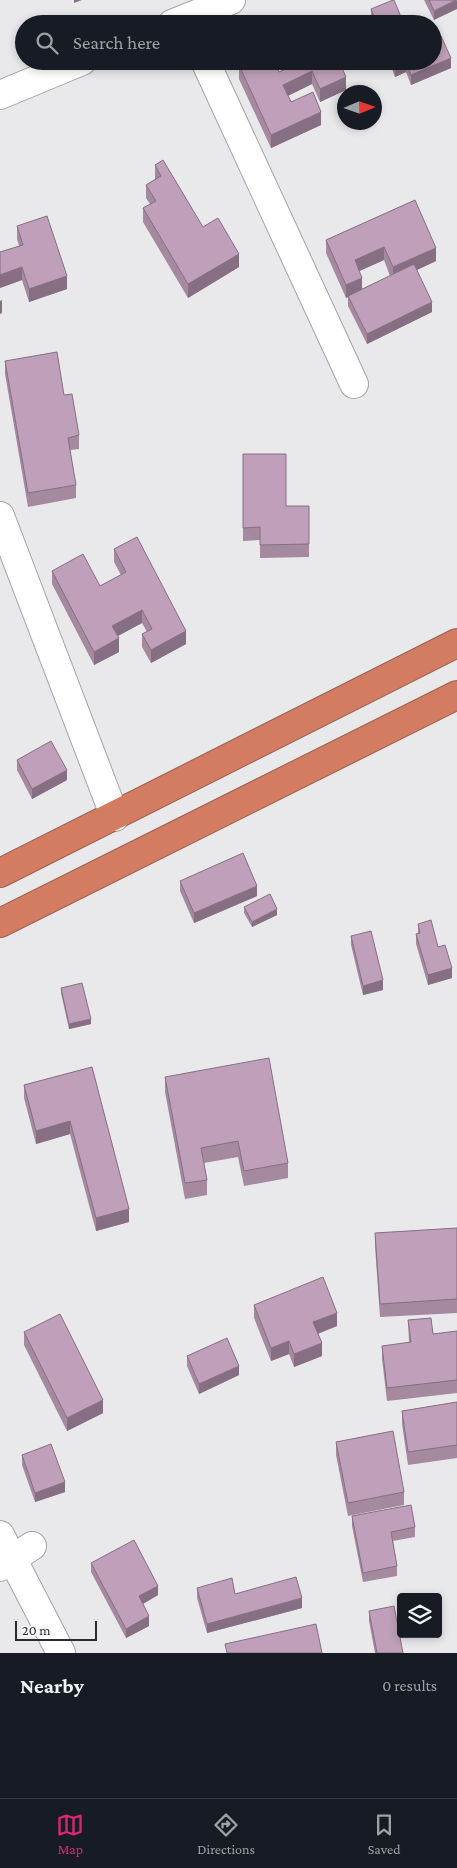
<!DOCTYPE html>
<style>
body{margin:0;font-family:"Crimson Pro",serif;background:#20242c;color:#f1f3f6}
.controls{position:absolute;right:15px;bottom:15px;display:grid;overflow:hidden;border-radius:5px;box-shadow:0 2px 8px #0003}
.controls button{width:45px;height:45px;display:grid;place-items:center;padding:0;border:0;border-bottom:1px solid #363941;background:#171b24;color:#f1f3f6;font:25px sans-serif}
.compass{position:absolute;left:337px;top:85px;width:45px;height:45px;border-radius:50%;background:#171b24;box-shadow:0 2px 8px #0003;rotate:88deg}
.scale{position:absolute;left:15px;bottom:12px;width:82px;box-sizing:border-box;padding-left:5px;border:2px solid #2b2b2c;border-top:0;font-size:14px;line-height:18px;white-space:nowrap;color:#2b2b2c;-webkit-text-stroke:4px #f6f7fa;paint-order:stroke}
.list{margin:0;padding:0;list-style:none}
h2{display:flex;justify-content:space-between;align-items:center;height:65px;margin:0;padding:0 20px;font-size:21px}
h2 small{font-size:16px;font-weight:400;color:#9ea1a6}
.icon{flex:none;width:28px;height:28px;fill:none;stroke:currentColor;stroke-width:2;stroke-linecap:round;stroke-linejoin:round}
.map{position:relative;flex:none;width:457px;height:1653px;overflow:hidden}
.search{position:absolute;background:#171b24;box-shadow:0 2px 8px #0003;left:15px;right:15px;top:15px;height:55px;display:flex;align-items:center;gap:12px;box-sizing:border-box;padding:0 18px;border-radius:28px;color:#9ea1a6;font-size:19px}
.sheet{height:145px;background:#171b24}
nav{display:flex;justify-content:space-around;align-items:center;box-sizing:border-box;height:70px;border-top:1px solid #363941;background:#171b24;font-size:14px;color:#9ea1a6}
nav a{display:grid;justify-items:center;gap:2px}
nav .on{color:#db2777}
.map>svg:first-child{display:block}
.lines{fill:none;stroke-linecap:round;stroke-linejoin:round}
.street-casing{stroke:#a2a3a6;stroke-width:30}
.highway-casing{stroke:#98604f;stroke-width:30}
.street{stroke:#fff;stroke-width:28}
.highway{stroke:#d37c62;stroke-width:28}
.wall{fill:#a4899f;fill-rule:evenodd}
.shaded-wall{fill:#866f82}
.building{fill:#bf9fb9;stroke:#866f82}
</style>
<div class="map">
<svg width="457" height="1653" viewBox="0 0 457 1653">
<rect width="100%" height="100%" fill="#e9e9ec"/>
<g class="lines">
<defs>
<path id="street" d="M172 24 231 0
M205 61 354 384
M0 95 82 61
M0 516 115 817
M0 1535 61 1653
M0 1567 32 1546"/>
<path id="highway" d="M0 873 457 643
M0 923 457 695"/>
</defs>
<use href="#street" class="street-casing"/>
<use href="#highway" class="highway-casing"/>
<use href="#street" class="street"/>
<use href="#highway" class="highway"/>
</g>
<path class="wall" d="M424 0H457L434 20Z
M371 9 404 24H373L371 19Z
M302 61H339L346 90 320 102 312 84 288 96 291 102 321 125 271 148 239 79V65L279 72Z
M389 61H433L451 68 411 85 406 72 395 77Z
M155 165 203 227 239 267 188 298 143 222V208L150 204 146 198V185L155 179Z
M415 200 436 261 417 270 432 312 367 344 348 306V297L346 298 326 253V240ZM384 260 390 276 362 289 359 271Z
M17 226 67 289 29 302 22 280 0 288V252L19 246 17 239Z
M5 361 64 395 79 435V449L70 450 76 485V498L28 507 5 374Z
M243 454 286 506H309V557L260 558V540L243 541Z
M114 549 186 644 151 663 142 647V634L147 632 142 623 118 636 119 652 94 665 52 584V571L100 586 121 575 114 562Z
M17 760 67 780 32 799 17 770Z
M180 881 257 896 194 923 180 891Z
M244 907 277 915 252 927 244 913Z
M418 924 438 947 452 978 428 985 416 944V934H418Z
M351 936 383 990 363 995 351 945Z
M61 988 91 1024 69 1029 61 993Z
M92 1067 129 1222 96 1231 70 1134 36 1144 24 1098V1085Z
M165 1077 288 1163V1178L244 1186 238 1157 204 1163 207 1180V1195L185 1199 165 1092Z
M457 1228V1313L380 1317 375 1246V1233Z
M254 1305 337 1326 318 1334 322 1356 294 1367 289 1354 271 1361 254 1318Z
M408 1320 433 1334 457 1331V1393L387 1401 382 1359V1346L409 1343Z
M24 1332 103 1413 67 1431 24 1345Z
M187 1356 239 1375 199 1394 187 1366Z
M457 1402V1458L408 1465 402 1424V1411Z
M336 1442 404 1492V1505L348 1516 336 1455Z
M22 1455 65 1492 35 1502 22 1465Z
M352 1516 415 1527V1537L393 1541 397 1566V1576L363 1582 352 1526Z
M91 1563 158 1595 143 1604 149 1626 126 1638 91 1572Z
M197 1588 235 1594 302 1608 207 1633 197 1598Z
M369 1611 403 1653H375L369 1621Z"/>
<path class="shaded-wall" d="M74 0H82L74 3Z
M457 0V9L434 20V11Z
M451 58V68L411 85V75Z
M406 62V72L395 77V67Z
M312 71V84L283 98V85Z
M346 77V90L320 102V89Z
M321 112V125L271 148V135Z
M384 247V260L355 273V260Z
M436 248V261L393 281V267Z
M239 254V267L188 298V284Z
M22 267V280L0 288V275Z
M67 276V289L29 302V289Z
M362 278V291L346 298V285Z
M2 300V313L0 314V301Z
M432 302V312L367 344V334Z
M142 610V623L112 639V626Z
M186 631V644L151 663V650Z
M119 638V652L94 665V652Z
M67 770V780L32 799V789Z
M257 886V896L194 923V913Z
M277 909V915L252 927V922Z
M452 968V978L428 985V975Z
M383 980V990L363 995V986Z
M91 1019V1024L69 1029V1024Z
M70 1121V1134L36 1144V1131Z
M129 1209V1222L96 1231V1218Z
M337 1313V1326L313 1335V1322Z
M289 1341V1354L271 1361V1348Z
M322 1343V1356L294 1367V1354Z
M239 1366V1375L199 1394V1384Z
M103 1400V1413L67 1431V1418Z
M65 1482V1492L35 1502V1493Z
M158 1586V1595L139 1606V1596Z
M302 1598V1608L207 1633V1624Z
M149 1616V1626L126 1638V1629Z"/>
<path class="building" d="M393 0H394L404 24H377L371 9Z
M429 0H456L434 11Z
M441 36 451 58 411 75 406 62 395 67 393 61H433V39Z
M248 61H274L279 72 303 61H339L346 77 320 89 312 71 283 85 291 102 313 92 321 112 271 135 239 65Z
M163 160 203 227 218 218 239 254 188 284 143 208 156 201 146 185 161 176 155 165Z
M415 200 436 248 393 267 384 247 355 260 362 278 346 285 326 240Z
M47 216 67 276 29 289 22 267 0 275V252L23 245 17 226Z
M414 264 432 302 367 334 348 296Z
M57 352 64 395 72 394 79 435 68 438 76 485 28 493 5 361Z
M243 454H286V506H309V544L260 545V527L243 528Z
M137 537 186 631 151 650 142 634 152 629 142 610 112 626 119 638 94 652 52 571 83 554 100 586 126 572 114 549Z
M51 741 67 770 32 789 17 760Z
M243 853 257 886 194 913 180 881Z
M270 894 277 909 252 922 244 907Z
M431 920 438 947 445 945 452 968 428 975 416 934 420 933 418 924Z
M371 931 383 980 363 986 351 936Z
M82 983 91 1019 69 1024 61 988Z
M269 1058 288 1163 244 1171 238 1141 201 1148 207 1180 185 1183 165 1077Z
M92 1067 129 1209 96 1218 70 1121 36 1131 24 1085Z
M457 1228V1299L380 1304 375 1233Z
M323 1277 337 1313 313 1322 322 1343 294 1354 289 1341 271 1348 254 1305Z
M60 1314 103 1400 67 1418 24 1332Z
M431 1318 433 1334 457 1331V1380L387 1388 382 1346 411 1342 408 1320Z
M227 1338 239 1366 199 1384 187 1356Z
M457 1402V1445L408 1452 402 1411Z
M393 1431 404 1492 348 1503 336 1442Z
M51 1444 65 1482 35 1493 22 1455Z
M411 1505 415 1527 391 1532 397 1566 363 1573 352 1516Z
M134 1540 158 1586 139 1596 149 1616 126 1629 91 1563Z
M296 1577 302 1598 207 1624 197 1588 232 1578 235 1594Z
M394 1606 403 1653H377L369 1611Z
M316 1624 322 1653H227L225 1644Z"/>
</svg>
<div class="controls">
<button><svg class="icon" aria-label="layers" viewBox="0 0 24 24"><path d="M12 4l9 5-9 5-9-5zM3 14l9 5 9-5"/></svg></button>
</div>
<svg class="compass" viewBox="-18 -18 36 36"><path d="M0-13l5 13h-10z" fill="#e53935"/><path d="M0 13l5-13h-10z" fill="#9ea1a6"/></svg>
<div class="scale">20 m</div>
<div class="search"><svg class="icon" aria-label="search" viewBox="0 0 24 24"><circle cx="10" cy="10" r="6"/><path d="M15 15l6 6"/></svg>Search here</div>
</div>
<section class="sheet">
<h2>Nearby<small>0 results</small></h2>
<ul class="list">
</ul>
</section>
<nav>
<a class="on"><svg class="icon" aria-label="map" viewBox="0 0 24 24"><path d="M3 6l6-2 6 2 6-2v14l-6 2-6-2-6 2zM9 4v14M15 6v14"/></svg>Map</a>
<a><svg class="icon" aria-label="directions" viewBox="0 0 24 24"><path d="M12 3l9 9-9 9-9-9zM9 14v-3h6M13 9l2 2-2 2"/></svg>Directions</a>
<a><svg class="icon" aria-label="saved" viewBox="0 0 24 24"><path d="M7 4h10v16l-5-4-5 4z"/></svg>Saved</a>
</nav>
